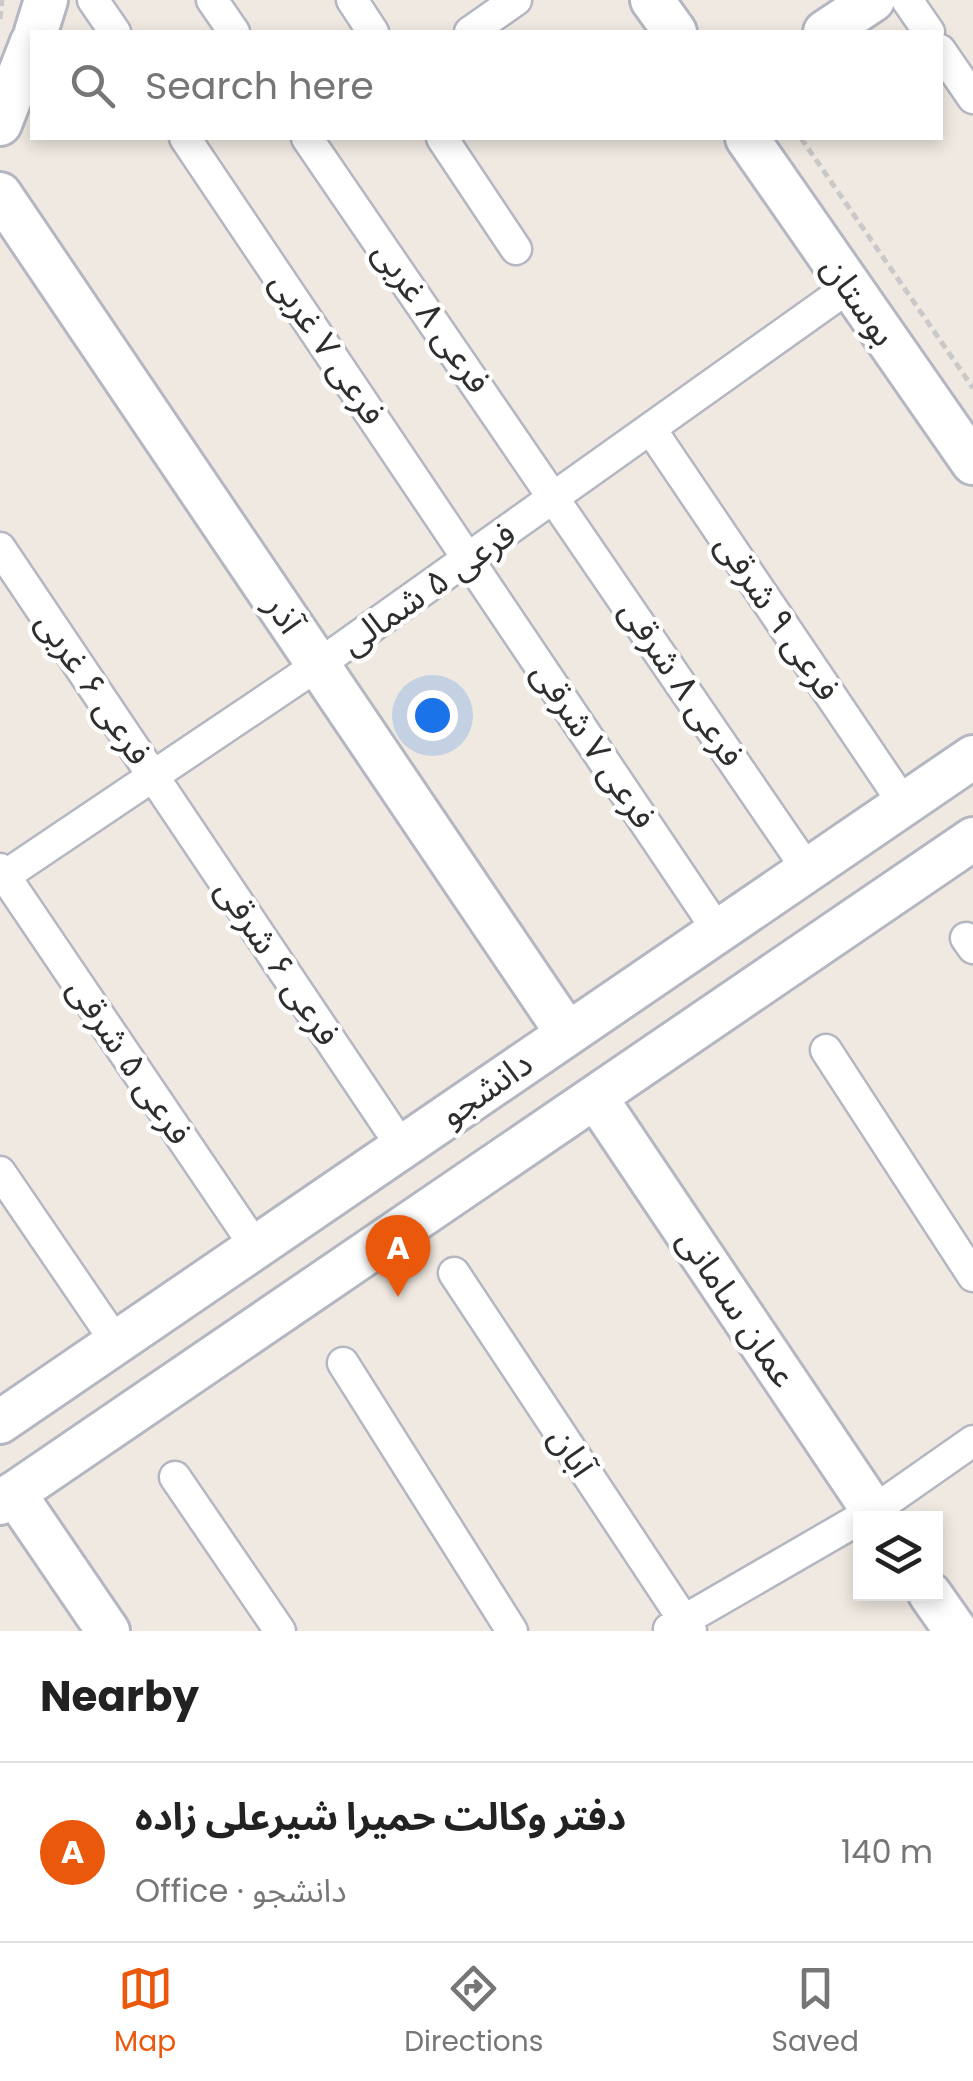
<!DOCTYPE html>
<meta charset="utf-8">
<style>
body{margin:0;font-family:Poppins,"Noto Sans Arabic",sans-serif;background:#f2f2f2;color:#222}
.controls{position:absolute;right:30px;bottom:30px;display:grid;overflow:hidden;border-radius:0px;box-shadow:0 5px 15px #0003}
.controls button{width:90px;height:90px;display:grid;place-items:center;padding:0;border:0;border-bottom:2px solid #e0e0e0;background:#fff;color:#222;font:50px sans-serif}
.you{position:absolute;left:432px;top:715px;width:35px;height:35px;margin:-25px;border:8px solid #fff;border-radius:50%;background:#1a73e8;box-shadow:0 0 0 15px #1a73e833}
.badge{display:grid;place-items:center;width:65px;height:65px;border-radius:50%;background:#ea580c;color:#fff;font-size:32px;font-weight:700}
.pin{position:absolute;translate:-50% -82px;filter:drop-shadow(0 2px 5px #0008)}
.pin::after{content:'';position:absolute;top:52px;width:35px;height:30px;background:inherit;clip-path:polygon(0 0,100% 0,50% 100%)}
.list{margin:0;padding:0;list-style:none}
h2{display:flex;justify-content:space-between;align-items:center;height:130px;margin:0;padding:0 40px;font-size:42px}
h2 small{font-size:32px;font-weight:400;color:#767676}
.list li{display:grid;grid-template-columns:65px 1fr auto;gap:30px;align-items:center;box-sizing:border-box;height:180px;padding:0 40px;border-top:2px solid #e0e0e0}
.list b{display:block;font-size:38px;white-space:nowrap}
.list p{margin:0;font-size:32px;white-space:nowrap;color:#767676}
.list em{font-size:32px;font-style:normal;color:#767676}
.icon{flex:none;width:55px;height:55px;fill:none;stroke:currentColor;stroke-width:2;stroke-linecap:round;stroke-linejoin:round}
.map{position:relative;flex:none;width:973px;height:1631px;overflow:hidden}
.search{position:absolute;background:#fff;box-shadow:0 5px 15px #0003;left:30px;right:30px;top:30px;height:110px;display:flex;align-items:center;gap:25px;box-sizing:border-box;padding:0 35px;border-radius:0px;color:#767676;font-size:38px}
.sheet{height:310px;background:#fff}
nav{display:flex;justify-content:space-around;align-items:center;box-sizing:border-box;height:140px;border-top:2px solid #e0e0e0;background:#fff;font-size:28px;color:#767676}
nav a{display:grid;justify-items:center;gap:5px}
nav .on{color:#ea580c}
.map>svg:first-child{display:block}
.lines{fill:none;stroke-linecap:round;stroke-linejoin:round}
.street-casing{stroke:#b4b7c1;stroke-width:35}
.secondary-casing{stroke:#b4b7c1;stroke-width:48}
.path{stroke:#c9c9c9;stroke-width:5;stroke-dasharray:8 5;stroke-linecap:butt}
.street{stroke:#fff;stroke-width:30}
.secondary{stroke:#fff;stroke-width:42}
.labels{text-anchor:middle;stroke-width:9;stroke-linejoin:round;paint-order:stroke}
.street-label{font-size:35px;fill:#2e2e2e;stroke:#fff}
</style>
<div class="map">
<svg width="973" height="1631" viewBox="0 0 973 1631">
<rect width="100%" height="100%" fill="#efe9e1"/>
<g class="lines">
<defs>
<path id="street" d="M93 0 115 32
M212 0 234 32
M352 0 373 32
M907 0 929 32
M470 32 516 0
M940 50 973 98
M185 138 718 931
M307 138 807 869
M442 138 516 249
M652 431 904 804
M0 548 402 1147
M0 869 255 1246
M0 879 318 665 849 287
M966 938 973 948
M826 1050 973 1276
M0 1172 116 1342
M454 1273 691 1631
M343 1363 512 1631
M175 1477 280 1631
M669 1629 873 1511 973 1441"/>
<path id="secondary" d="M652 0 675 32
M36 32 46 0
M825 32 873 0
M0 124 32 42
M747 138 973 463
M0 194 567 1033
M596 1098 878 1518
M0 1422 973 757
M14 1493 108 1631
M0 1503 973 839
M930 1594 956 1631"/>
</defs>
<use href="#street" class="street-casing"/>
<use href="#secondary" class="secondary-casing"/>
<path class="path" d="M0 19 2 0
M801 138 973 388"/>
<use href="#street" class="street"/>
<use href="#secondary" class="secondary"/>
</g>
<g class="labels">
<g class="street-label">
<text transform="translate(859 301) rotate(55)" y="12">بوستان</text>
<text transform="translate(432 317) rotate(55)" y="12">فرعی ۸ غربی</text>
<text transform="translate(328 348) rotate(56)" y="12">فرعی ۷ غربی</text>
<text transform="translate(428 588) rotate(-35)" y="12">فرعی ۵ شمالی</text>
<text transform="translate(284 614) rotate(56)" y="12">آذر</text>
<text transform="translate(778 617) rotate(56)" y="12">فرعی ۹ شرقی</text>
<text transform="translate(682 683) rotate(56)" y="12">فرعی ۸ شرقی</text>
<text transform="translate(94 688) rotate(56)" y="12">فرعی ۶ غربی</text>
<text transform="translate(594 745) rotate(56)" y="12">فرعی ۷ شرقی</text>
<text transform="translate(278 962) rotate(56)" y="12">فرعی ۶ شرقی</text>
<text transform="translate(130 1061) rotate(56)" y="12">فرعی ۵ شرقی</text>
<text transform="translate(486 1089) rotate(-35)" y="12">دانشجو</text>
<text transform="translate(737 1308) rotate(56)" y="12">عمان سامانی</text>
<text transform="translate(572 1452) rotate(57)" y="12">آبان</text>
</g>
</g>
</svg>
<div class="controls">
<button><svg class="icon" aria-label="layers" viewBox="0 0 24 24"><path d="M12 4l9 5-9 5-9-5zM3 14l9 5 9-5"/></svg></button>
</div>
<div class="you"></div>
<div class="pin badge" style="left:398px;top:1297px">A</div>
<div class="search"><svg class="icon" aria-label="search" viewBox="0 0 24 24"><circle cx="10" cy="10" r="6"/><path d="M15 15l6 6"/></svg>Search here</div>
</div>
<section class="sheet">
<h2>Nearby<small></small></h2>
<ul class="list">
<li><span class="badge">A</span><div><b>دفتر وکالت حمیرا شیرعلی زاده</b><p>Office · دانشجو</p></div><em>140 m</em></li>
</ul>
</section>
<nav>
<a class="on"><svg class="icon" aria-label="map" viewBox="0 0 24 24"><path d="M3 6l6-2 6 2 6-2v14l-6 2-6-2-6 2zM9 4v14M15 6v14"/></svg>Map</a>
<a><svg class="icon" aria-label="directions" viewBox="0 0 24 24"><path d="M12 3l9 9-9 9-9-9zM9 14v-3h6M13 9l2 2-2 2"/></svg>Directions</a>
<a><svg class="icon" aria-label="saved" viewBox="0 0 24 24"><path d="M7 4h10v16l-5-4-5 4z"/></svg>Saved</a>
</nav>
